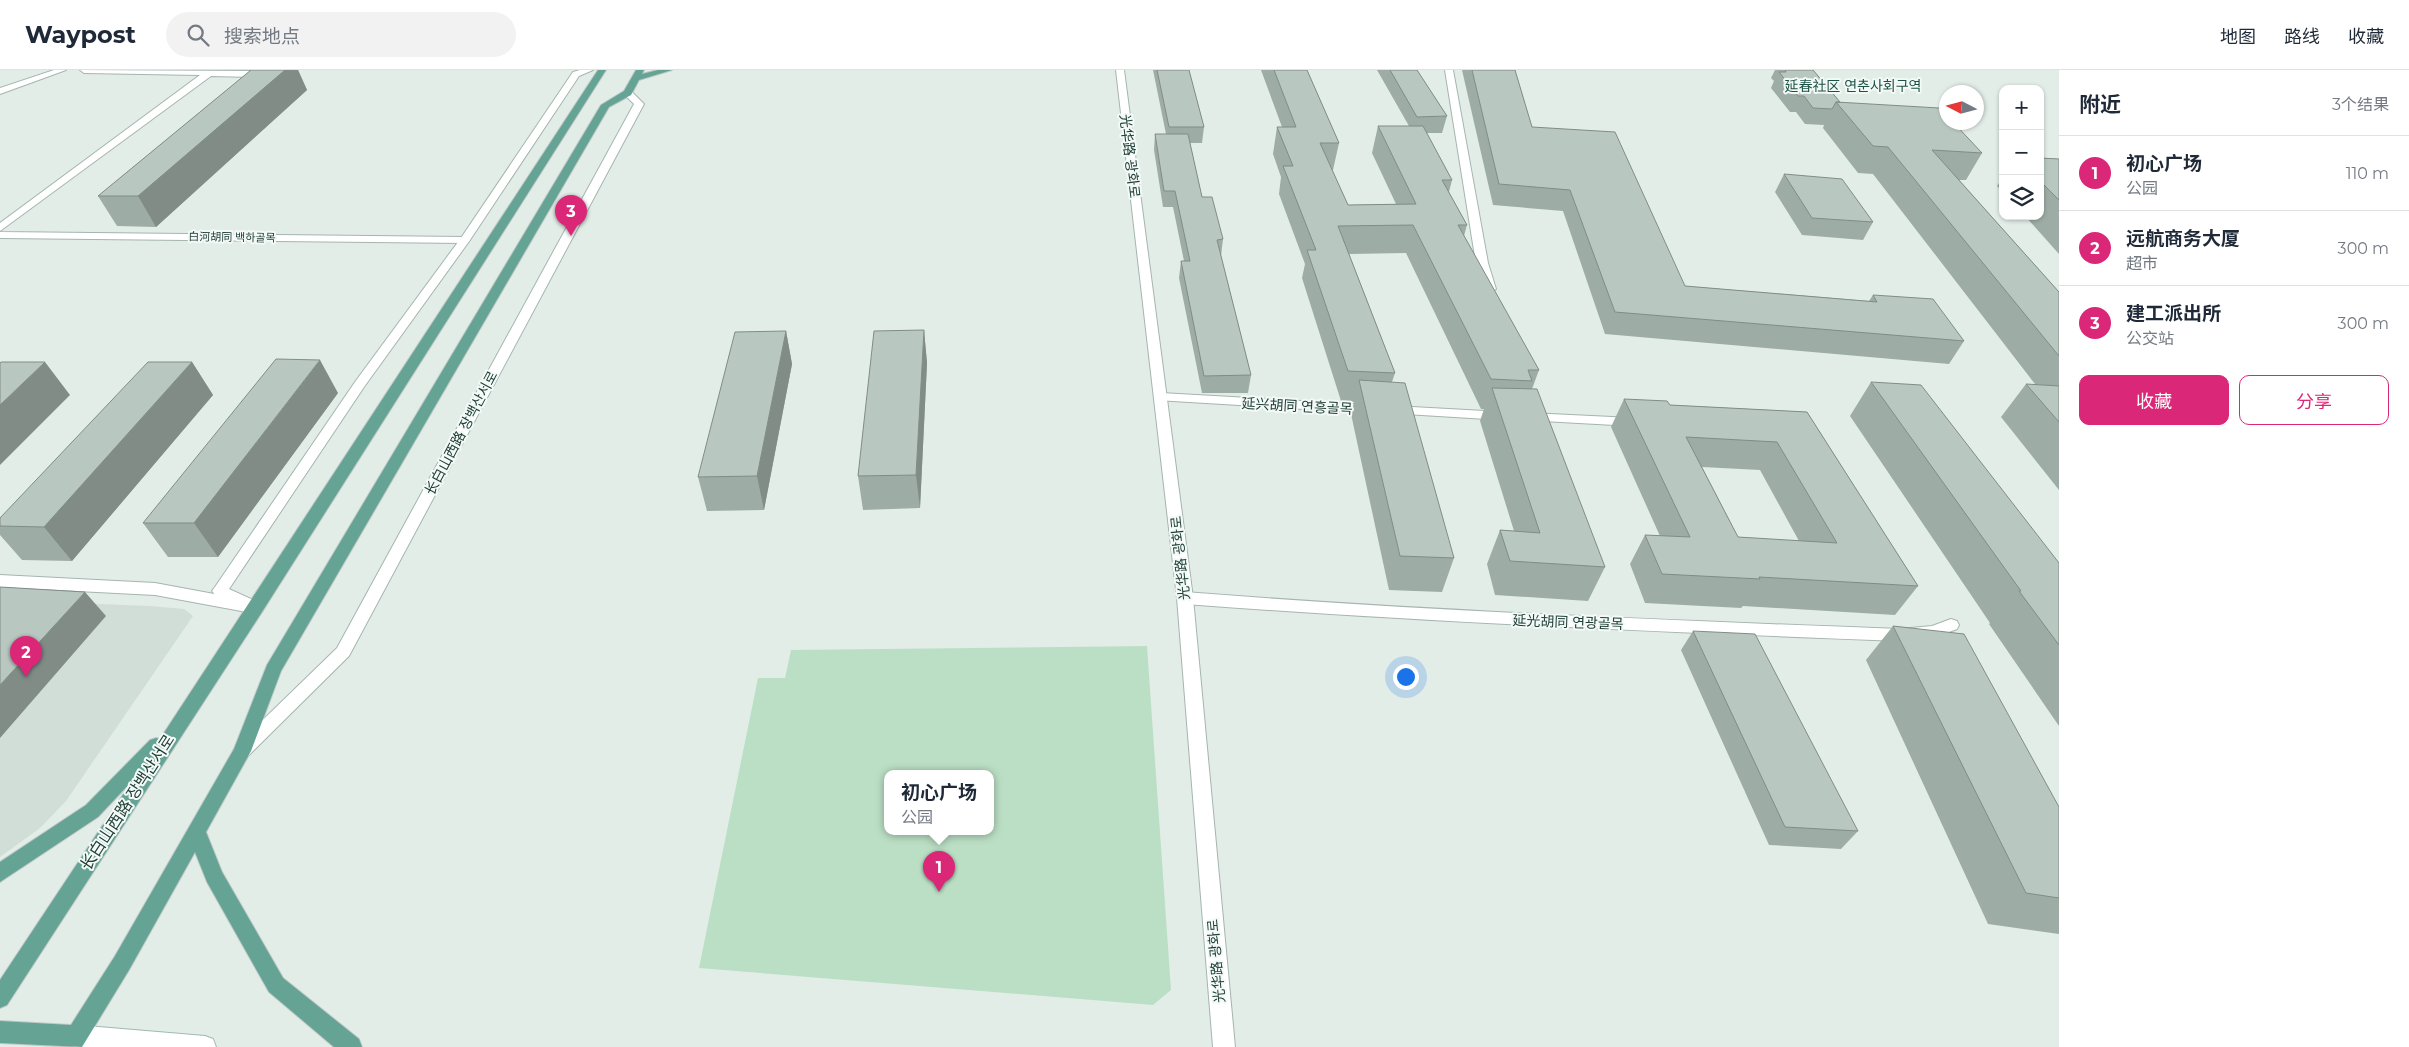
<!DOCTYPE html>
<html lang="zh">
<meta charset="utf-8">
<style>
body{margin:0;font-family:Montserrat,"Noto Sans SC","Noto Sans KR",sans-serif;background:#f2f2f3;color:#1f2937}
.controls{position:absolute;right:15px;top:15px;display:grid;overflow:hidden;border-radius:10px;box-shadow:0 1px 4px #0004}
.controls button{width:45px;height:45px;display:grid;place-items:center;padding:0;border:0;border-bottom:1px solid #e0e1e3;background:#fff;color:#1f2937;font:25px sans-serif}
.compass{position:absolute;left:1939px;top:15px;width:45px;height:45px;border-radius:50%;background:#fff;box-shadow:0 1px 4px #0004;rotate:276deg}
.you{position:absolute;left:1405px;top:606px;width:18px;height:18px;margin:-12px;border:4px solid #fff;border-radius:50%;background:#1a73e8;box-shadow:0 0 0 8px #1a73e833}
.badge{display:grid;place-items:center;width:32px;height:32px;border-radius:50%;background:#db2777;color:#fff;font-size:16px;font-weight:700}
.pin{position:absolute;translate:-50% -41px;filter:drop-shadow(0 1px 2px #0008)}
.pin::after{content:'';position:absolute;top:26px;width:18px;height:15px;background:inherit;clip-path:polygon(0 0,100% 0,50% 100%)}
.popup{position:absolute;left:884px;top:700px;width:110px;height:65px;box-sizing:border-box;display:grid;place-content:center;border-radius:10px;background:#fff;filter:drop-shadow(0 1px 4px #0005);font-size:16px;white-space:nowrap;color:#747a83}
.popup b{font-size:19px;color:#1f2937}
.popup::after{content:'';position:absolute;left:50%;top:100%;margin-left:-10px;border:10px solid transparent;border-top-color:#fff}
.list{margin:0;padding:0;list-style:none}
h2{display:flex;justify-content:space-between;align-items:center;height:65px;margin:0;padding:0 20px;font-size:21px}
h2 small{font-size:16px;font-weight:400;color:#747a83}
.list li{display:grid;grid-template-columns:32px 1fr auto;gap:15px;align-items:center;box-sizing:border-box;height:75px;padding:0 20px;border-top:1px solid #e0e1e3}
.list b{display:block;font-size:19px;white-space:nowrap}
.list p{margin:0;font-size:16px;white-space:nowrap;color:#747a83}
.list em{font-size:16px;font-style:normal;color:#747a83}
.actions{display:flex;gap:10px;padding:15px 20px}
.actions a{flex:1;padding:11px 0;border:1px solid #db2777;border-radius:10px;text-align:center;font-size:18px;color:#db2777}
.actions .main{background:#db2777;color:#fff}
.icon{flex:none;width:28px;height:28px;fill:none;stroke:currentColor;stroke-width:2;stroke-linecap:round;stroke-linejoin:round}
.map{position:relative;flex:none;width:2059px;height:977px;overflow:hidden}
header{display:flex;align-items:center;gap:30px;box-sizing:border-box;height:70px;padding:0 25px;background:#fff;border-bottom:1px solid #e0e1e3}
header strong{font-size:24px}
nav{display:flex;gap:28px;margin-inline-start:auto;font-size:18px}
.search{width:350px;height:45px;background:#f2f2f3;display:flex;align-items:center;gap:12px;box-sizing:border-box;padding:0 18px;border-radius:28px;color:#747a83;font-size:19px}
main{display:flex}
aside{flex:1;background:#fff}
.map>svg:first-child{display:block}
.built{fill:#d1ddd7}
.green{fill:#bbdfc5;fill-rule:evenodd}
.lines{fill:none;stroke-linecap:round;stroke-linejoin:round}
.minor-casing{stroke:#a5b5af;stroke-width:2}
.tertiary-casing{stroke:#a5b5af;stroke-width:2}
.secondary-casing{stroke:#a0b9b1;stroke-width:2}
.primary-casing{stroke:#c1c9c7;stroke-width:2}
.minor{fill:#fff;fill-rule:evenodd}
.tertiary{fill:#fff;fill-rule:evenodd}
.secondary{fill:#fff;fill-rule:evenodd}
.primary{fill:#65a495;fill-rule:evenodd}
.wall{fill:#9eaca6;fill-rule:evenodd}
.shaded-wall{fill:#818c87}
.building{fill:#b8c8c1;stroke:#818c87;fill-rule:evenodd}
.labels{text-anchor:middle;stroke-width:4;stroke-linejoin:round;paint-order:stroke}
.far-street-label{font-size:11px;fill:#213f37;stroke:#f3f9f6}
.far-quarter-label{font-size:14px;fill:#1c5245;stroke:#f3f9f6}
.street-label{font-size:14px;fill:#213f37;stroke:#f3f9f6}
.near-street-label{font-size:16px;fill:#213f37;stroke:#f3f9f6}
</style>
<header>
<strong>Waypost</strong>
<div class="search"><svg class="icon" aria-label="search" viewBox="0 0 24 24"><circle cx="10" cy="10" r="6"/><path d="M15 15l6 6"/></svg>搜索地点</div>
<nav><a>地图</a><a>路线</a><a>收藏</a></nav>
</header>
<main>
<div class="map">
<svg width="2059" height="977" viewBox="0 0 2059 977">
<rect width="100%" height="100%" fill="#e3ede8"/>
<path class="built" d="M0 530 150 536 184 539 193 546 66 731 40 758 0 787Z"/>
<path class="green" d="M1147 576 1171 920 1153 935 699 898 758 608H785L791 580ZM888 703H990V761H888Z"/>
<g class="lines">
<defs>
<path id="minor" d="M54 0H66L0 24V18Z
M80 0 252 1 256 4 252 7 211 6 0 161V153L200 5 84 3Z
M1445 0H1453L1488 193 1496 219 1490 222 1484 219 1476 193Z
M0 162 465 167 470 170 465 173 0 168Z
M1161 323 1371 335 1378 339 1371 343 1156 330 1155 327 1156 324Z
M1394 336 1503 342 1510 346 1503 350 1389 343 1387 340 1389 337Z
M1529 343 1633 348 1640 352 1633 356 1524 350 1522 347 1524 344Z
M0 505 155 513 252 531 258 533 260 537 258 541 252 543 155 525 0 517Z
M1185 522C1423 541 1661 550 1900 559L1932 556 1951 549 1957 551 1959 555 1957 559 1933 568 1900 571C1661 562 1423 552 1185 534L1180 532 1177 528 1180 524Z"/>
<path id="tertiary" d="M580 0H593L579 6 470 170 364 317 229 519 262 534 264 538 262 542 256 544 250 542 215 525 212 521 215 517 355 312 461 168 573 2Z
M1116 0H1124L1193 528 1235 977H1213L1177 528Z
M625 21H631L644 34 349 586 248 686 242 688 236 686 233 681 236 676 337 578 634 34 625 25Z"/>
<path id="secondary" d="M75 955 205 966 213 969 216 977H75L67 974 64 966 67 958Z"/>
<path id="primary" d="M598 0H606L262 542 7 935 0 938V910L132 711 98 747 0 812V792L86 735 150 670 156 668 160 669Z
M636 0H644L642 4 658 0H672L639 10 631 25 609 37 281 601 251 681 206 762 222 802 283 908 359 969 362 977H334L269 922 207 812 195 782 129 900 82 977 0 973V951L71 955 115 886 234 679 267 595 601 35 624 21Z"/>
</defs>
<use href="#minor" class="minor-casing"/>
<use href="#tertiary" class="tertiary-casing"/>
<use href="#secondary" class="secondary-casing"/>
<use href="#primary" class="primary-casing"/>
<use href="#minor" class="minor"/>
<use href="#tertiary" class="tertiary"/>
<use href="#secondary" class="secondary"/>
<use href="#primary" class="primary"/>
</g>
<path class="wall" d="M251 0H298L307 20 156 157 117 156 98 126Z
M1153 0H1189L1204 57 1202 73H1190L1202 127 1223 169 1221 186 1251 305 1248 323H1202L1179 208 1181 191H1184L1173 137H1163L1154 80 1155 64H1166Z
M1261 0H1307L1339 73 1333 100H1332L1348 135 1396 134 1372 83 1378 56H1409L1377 0H1417L1447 46 1442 63H1427L1452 110 1449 122 1467 155 1464 166 1539 300 1532 319 1605 497 1588 531 1495 525 1487 494 1500 460 1514 461 1480 351 1484 339H1481L1406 183 1349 184 1395 303 1392 312 1454 488 1442 522 1389 520 1351 344 1354 332 1341 331 1302 208 1305 194 1279 124 1281 107 1273 84 1277 57H1282Z
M1462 0H1515L1532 57 1685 216 1869 231 1873 225 1964 271 1949 294 1605 264 1563 141 1493 135Z
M1775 0H1813L1840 32 1982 83 1966 110H1959L2059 222V420L2001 347 2026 314H2035L1873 104 1858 103 1823 58 1824 55 1805 54 1796 42H1790L1771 18 1774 11 1771 8Z
M2040 88 2059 89V184L2025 146H2040Z
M1784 104 1873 152 1863 170 1802 165 1775 122Z
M2003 107V122L1997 116Z
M924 260 927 293 920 438 863 440 858 406Z
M786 261 792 294 764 440 707 441 698 407Z
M192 292 213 325 72 491 22 490 0 465V448Z
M1871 312 2059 493V656L1989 554 1990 553 1850 346Z
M338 323 218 487H168L143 453Z
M1624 329 1670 335 1807 342 1918 516 1895 545 1743 536 1741 538 1645 533 1630 494 1645 465 1660 466 1611 357ZM1702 397 1760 400 1799 471 1738 467Z
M1893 556 2059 737V864L1988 854 1866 590Z
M1693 561 1858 761 1841 779 1769 775 1681 580Z"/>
<path class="shaded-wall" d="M285 0H298L307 20 156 157 138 126Z
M924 260 927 293 920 438 916 405Z
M786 261 792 294 764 440 757 406Z
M320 290 338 323 218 487 194 453Z
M45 292 70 325 0 395V335Z
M192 292 213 325 72 491 44 457Z
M85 522 106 546 0 668V615Z"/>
<path class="building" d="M251 0H285L138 126H98Z
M1157 0H1189L1204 57H1169Z
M1274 0H1307L1339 73H1320L1348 135 1416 134 1378 56H1423L1452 110H1442L1467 155H1458L1539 300H1528L1532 311 1491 309 1413 155 1338 156 1395 303 1348 301 1307 180H1316L1283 96H1293L1277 57H1296Z
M1390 0H1417L1447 46 1417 47Z
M1472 0H1515L1532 57 1615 62 1685 216 1877 232 1873 225 1933 229 1964 271 1615 242 1570 120 1499 114Z
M1785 0H1813L1840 32H1836L1832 39 1813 38 1804 26H1798L1779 2H1786Z
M1836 32 1939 38 1946 46V52H1953L1982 83 1932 80 2059 222V286L1888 77 1873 76Z
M1155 64H1188L1202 127H1212L1223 169 1217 170 1251 305 1204 306 1181 191H1190L1175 121H1164Z
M2040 88 2059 89V130L2040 111Z
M1784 104 1842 109 1873 152 1812 148Z
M924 260 916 405 858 406 874 261Z
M786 261 757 406 698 407 735 262Z
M276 289 320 290 194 453H143Z
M1 292H45L0 335V293Z
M148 292H192L44 457 0 456V448Z
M1359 310 1405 313 1454 488 1400 486Z
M1871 312 1921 315 2059 493V575L2019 521H2021Z
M2026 314 2059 316V352Z
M1492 318 1537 319 1605 497 1510 491 1500 460 1540 463Z
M1624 329 1667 331 1670 335 1807 342 1918 516 1759 507 1760 509 1662 504 1645 465 1690 467ZM1686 367 1777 372 1837 473 1738 467Z
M0 517 85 522 0 615Z
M1893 556 1964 564 2059 737V828L2026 823Z
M1693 561 1755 564 1858 761 1785 757Z"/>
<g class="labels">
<g class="far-street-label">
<text transform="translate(232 167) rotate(1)" y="4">白河胡同 백하골목</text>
</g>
<g class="far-quarter-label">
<text x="1853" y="21">延春社区 연춘사회구역</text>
</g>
<g class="street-label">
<text transform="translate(1130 86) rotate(83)" y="5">光华路 광화로</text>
<text transform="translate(1297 336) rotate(3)" y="5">延兴胡同 연흥골목</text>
<text transform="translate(461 363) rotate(-62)" y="5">长白山西路 장백산서로</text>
<text transform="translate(1180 488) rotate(-96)" y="5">光华路 광화로</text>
<text transform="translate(1568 552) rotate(2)" y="5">延光胡同 연광골목</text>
<text transform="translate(1216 891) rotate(-95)" y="5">光华路 광화로</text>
</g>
<g class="near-street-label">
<text transform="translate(127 732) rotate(-57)" y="6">长白山西路 장백산서로</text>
</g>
</g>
</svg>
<div class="controls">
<button>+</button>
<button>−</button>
<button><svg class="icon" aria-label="layers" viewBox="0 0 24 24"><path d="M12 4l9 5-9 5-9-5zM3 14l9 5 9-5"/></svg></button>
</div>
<svg class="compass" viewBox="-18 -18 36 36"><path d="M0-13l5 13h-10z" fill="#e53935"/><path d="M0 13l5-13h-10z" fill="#747a83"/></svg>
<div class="you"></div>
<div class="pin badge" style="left:939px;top:822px">1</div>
<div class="popup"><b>初心广场</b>公园</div>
<div class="pin badge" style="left:26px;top:607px">2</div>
<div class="pin badge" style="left:571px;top:166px">3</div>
</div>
<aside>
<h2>附近<small>3个结果</small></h2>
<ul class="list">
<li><span class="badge">1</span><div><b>初心广场</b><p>公园</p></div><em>110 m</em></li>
<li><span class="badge">2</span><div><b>远航商务大厦</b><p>超市</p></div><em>300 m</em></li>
<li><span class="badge">3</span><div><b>建工派出所</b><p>公交站</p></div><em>300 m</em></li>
</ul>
<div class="actions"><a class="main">收藏</a><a>分享</a></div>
</aside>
</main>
